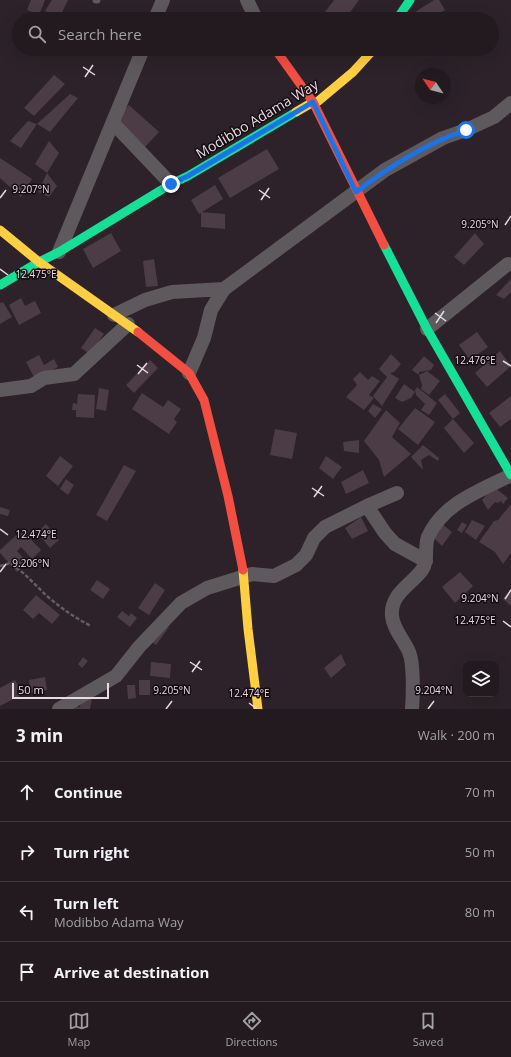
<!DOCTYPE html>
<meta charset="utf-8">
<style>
body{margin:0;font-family:"Open Sans",sans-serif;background:#2e272c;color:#f1f3f6}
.controls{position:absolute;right:12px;bottom:12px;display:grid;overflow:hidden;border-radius:8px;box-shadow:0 4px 16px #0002}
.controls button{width:36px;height:36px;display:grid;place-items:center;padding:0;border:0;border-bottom:1px solid #3f383d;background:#221a1f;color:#f1f3f6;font:20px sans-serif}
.compass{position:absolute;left:415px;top:68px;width:36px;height:36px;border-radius:50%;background:#221a1f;box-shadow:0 4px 16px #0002;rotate:305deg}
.scale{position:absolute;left:12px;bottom:10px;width:97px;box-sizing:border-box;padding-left:4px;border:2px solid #e7dae1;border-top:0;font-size:11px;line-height:14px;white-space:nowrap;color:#e7dae1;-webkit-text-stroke:3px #130b10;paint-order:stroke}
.stop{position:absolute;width:12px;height:12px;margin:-9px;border:3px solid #1a73e8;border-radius:50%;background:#fff}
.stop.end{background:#1a73e8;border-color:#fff;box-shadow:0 1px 4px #0008}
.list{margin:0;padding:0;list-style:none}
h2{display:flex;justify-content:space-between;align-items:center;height:52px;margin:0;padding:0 16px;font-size:17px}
h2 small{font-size:13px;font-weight:400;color:#a2a1a4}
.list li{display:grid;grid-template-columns:26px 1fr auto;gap:12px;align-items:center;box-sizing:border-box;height:60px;padding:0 16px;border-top:1px solid #3f383d}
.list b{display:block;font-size:15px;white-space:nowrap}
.list p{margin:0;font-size:13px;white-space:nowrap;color:#a2a1a4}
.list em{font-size:13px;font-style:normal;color:#a2a1a4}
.icon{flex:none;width:22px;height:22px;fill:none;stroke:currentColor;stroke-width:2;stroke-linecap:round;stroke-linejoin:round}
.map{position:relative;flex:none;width:511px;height:709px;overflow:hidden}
.search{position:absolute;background:#221a1f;box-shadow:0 4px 16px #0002;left:12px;right:12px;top:12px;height:44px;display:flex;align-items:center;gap:10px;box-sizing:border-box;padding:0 14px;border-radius:22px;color:#a2a1a4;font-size:15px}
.sheet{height:292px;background:#221a1f}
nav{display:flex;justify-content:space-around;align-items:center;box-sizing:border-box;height:56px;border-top:1px solid #3f383d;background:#221a1f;font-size:11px;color:#a2a1a4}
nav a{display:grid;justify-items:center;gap:2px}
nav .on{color:#a69aa1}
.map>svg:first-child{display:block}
.building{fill:#4b3c46}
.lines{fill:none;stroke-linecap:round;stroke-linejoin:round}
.path{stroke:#635d60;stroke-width:2.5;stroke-dasharray:4 2;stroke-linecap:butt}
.lane{stroke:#5e595c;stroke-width:7}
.street{stroke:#5e595c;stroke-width:14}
.fast{stroke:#16e098;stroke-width:9}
.slow{stroke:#ffcf43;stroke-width:9}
.jam{stroke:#f24e42;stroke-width:9}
.route{stroke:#1a73e8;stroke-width:5}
.ticks{fill:none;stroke:#e7dae1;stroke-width:1.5}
.labels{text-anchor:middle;stroke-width:3;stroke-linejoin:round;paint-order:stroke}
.street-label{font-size:14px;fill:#e7dae1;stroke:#130b10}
.ticks-label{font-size:10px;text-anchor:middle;fill:#e7dae1;stroke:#130b10;stroke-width:3;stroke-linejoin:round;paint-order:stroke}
</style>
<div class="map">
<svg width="511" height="709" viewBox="0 0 511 709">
<rect width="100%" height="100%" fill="#2d2229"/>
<path class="building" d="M31 0H45L39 15 27 10Z
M52 0H68L59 19 45 11Z
M334 0H359L348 15 354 19H325L322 16Z
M434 0H439L445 10 430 19H417L412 14Z
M101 13 116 19H101Z
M54 75 65 84 34 116 24 108Z
M70 94 78 98 50 132 37 124Z
M129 105 159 132 145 147 115 119Z
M28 121 37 124 21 148 10 141Z
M49 141 59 153 47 173 57 186 49 197 38 192 47 173 35 164Z
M267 149 279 169 230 198 218 178Z
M0 158 32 179 21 197 0 178Z
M215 185 223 199 199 214 191 200Z
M201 212 225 214V229L201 227Z
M111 233 121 251 93 268 83 249Z
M475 233 484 244 464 265 454 257Z
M154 259 158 286 146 287 143 261Z
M511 279V292L504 299 496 295Z
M21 298 25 306 35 301 41 313 19 325 9 305Z
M3 302 12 317 0 324V303Z
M95 328 104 334 90 354 81 348Z
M477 332 488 347 470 360 459 345Z
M500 351 511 366 487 387 475 373Z
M391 354 401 364 394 372 390 373 399 379 382 406 373 396 387 377 379 369Z
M39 355 44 365 54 359 58 367 35 379 26 362Z
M424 356 434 365 431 370 419 372V375L427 371 440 381 429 395 421 389 422 385 419 375 412 370Z
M150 360 158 368 134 393 126 385Z
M360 372 368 380 372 376 380 381 369 395 374 398 364 410 346 397 357 385 353 379Z
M404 384 415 392 411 398 402 402 395 398Z
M417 387 437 403 429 415 421 410 425 404 416 395 415 390Z
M99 388 109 390 106 411 96 409Z
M142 393 163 407 168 400 181 409 174 419 177 422 169 434 132 409Z
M78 394 95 395 94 418 76 417V410H72L73 403 77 404Z
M445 394 460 413 453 419 438 400Z
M511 396V419L500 427 489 413Z
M373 404 382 409 375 418 368 411Z
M415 408 435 422 418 445 398 429Z
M386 410 400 423 392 437 411 454 384 477 379 460 364 441Z
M453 419 474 443 464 453 444 428Z
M275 429 297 433 292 459 270 455Z
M359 440V453L344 451 343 442Z
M423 445 439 458 438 461 429 455 421 460 423 470 411 457Z
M60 456 73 466 58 486 46 476Z
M326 456 342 467 335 476 333 479 319 468Z
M124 465 136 471 107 521 96 515Z
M363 470 369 483 346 494 341 482Z
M66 479 74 485 68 495 60 489Z
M494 487 508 498 503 504 501 501 498 503 495 502 488 510 482 500Z
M511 504V553L503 564 495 552 479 542 494 521 498 520Z
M0 507 10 510 8 516 0 514Z
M361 517 368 531 352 539 345 528Z
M472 520 485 526 476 540 465 532Z
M462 522 467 525 462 533 457 530Z
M441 523 452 532 442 546 432 536Z
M46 524 59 540 50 548 37 532Z
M22 530 41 550 32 559 21 547 17 551 27 562 17 572 0 553V550Z
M460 572 473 586 455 603 442 587Z
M97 580 110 589 103 599 90 590Z
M155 583 165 590 149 615 138 608Z
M511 588V606L503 599Z
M36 595 60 615 52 624 39 613 33 619 23 610Z
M122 611 129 616 131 613 137 618 130 627 117 617Z
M157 618 169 627 156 645 145 637Z
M341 654 346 665 331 678 324 668Z
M83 657 88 661 82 668 78 664Z
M151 662 171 664 170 678 150 676Z
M45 677 47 690 31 693 29 680Z
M15 680 23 694 0 706V688Z
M139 680H150V695H139Z
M127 685H135L136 698 128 699Z
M81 696 92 698 90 709H65L66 705 80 707Z"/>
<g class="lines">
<path class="path" d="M0 566 10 563C24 572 35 585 47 596 61 608 75 618 91 626"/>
<path class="lane" d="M96 0H97"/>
<path class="street" d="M247 0 256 19
M155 19 163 0
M113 123 171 184
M59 252 143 49
M114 315 145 300 172 292 224 289
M427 329 508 264
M189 373 204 338 211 310 224 289 385 170 443 138 466 130 494 117 511 103
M0 390 31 386 44 378 74 374 128 324
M367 506 385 533 395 544 426 561
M59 709 116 676 139 647 181 603 207 588 252 574 274 576 296 565 306 555 314 538 325 527 367 506 397 493
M412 709C413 696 414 663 409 652 404 640 393 629 392 616 390 594 411 585 422 570 429 560 424 548 428 537 443 503 480 491 511 475"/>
<path class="fast" d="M397 19 410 0
M384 245 427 329 511 475
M0 285 39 262 59 252 171 184 188 176 296 112"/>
<path class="slow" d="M296 112 313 102 316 103 353 72 374 49
M0 230 39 262 138 332
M243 570 248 629 258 709"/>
<path class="jam" d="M275 49 313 102 384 245
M138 332 189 373 204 400 228 496 243 570"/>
</g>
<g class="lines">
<path class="route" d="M171 184 188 176 313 102 356 192C390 166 425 144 466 130"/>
</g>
<path class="ticks" d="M83 67 95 75M85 77 93 65M259 190 270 198M0 198 6 190M261 200 269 188M505 225 511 216M0 269 8 275M435 313 446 321M436 323 444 311M503 361 511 366M137 365 148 373M138 374 147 363M312 488 324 496M314 497 322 486M0 529 8 535M0 572 6 564M505 599 511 590M503 621 511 627M190 662 202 670M192 672 200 661M249 703 257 709M166 709 172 701M428 709 434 701"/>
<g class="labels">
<g class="street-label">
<text transform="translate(257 119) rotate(-31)" y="5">Modibbo Adama Way</text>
</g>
</g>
<g class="ticks-label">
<text x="31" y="193">9.207°N</text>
<text x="480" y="228">9.205°N</text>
<text x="36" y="278">12.475°E</text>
<text x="475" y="364">12.476°E</text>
<text x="36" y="538">12.474°E</text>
<text x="31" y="567">9.206°N</text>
<text x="480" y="602">9.204°N</text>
<text x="475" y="624">12.475°E</text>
<text x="172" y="694">9.205°N</text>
<text x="434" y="694">9.204°N</text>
<text x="249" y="697">12.474°E</text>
</g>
</svg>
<div class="controls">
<button><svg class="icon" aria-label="layers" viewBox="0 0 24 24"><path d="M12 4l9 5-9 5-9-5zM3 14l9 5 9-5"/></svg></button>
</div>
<svg class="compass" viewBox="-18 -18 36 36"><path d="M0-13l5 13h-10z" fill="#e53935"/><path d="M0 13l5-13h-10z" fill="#a2a1a4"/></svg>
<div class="scale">50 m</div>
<div class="stop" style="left:466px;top:130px"></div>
<div class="stop end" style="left:171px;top:184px"></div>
<div class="search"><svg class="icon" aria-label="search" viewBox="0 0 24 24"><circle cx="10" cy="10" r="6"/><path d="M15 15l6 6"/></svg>Search here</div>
</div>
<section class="sheet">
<h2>3 min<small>Walk · 200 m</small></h2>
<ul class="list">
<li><svg class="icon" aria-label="ahead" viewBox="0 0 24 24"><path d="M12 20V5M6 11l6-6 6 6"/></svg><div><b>Continue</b></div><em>70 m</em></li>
<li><svg class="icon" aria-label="right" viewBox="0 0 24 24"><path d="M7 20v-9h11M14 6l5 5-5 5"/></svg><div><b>Turn right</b></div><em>50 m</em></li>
<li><svg class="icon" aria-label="left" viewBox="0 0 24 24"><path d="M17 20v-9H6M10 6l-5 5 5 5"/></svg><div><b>Turn left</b><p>Modibbo Adama Way</p></div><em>80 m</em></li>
<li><svg class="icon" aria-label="arrive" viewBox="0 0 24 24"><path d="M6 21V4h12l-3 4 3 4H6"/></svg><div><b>Arrive at destination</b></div></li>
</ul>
</section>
<nav>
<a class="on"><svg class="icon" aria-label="map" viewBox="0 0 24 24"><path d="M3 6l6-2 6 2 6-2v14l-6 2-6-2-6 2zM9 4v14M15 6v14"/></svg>Map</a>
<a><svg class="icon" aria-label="directions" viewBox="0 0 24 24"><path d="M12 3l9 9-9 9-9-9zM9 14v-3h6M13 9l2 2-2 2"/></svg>Directions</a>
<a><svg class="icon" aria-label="saved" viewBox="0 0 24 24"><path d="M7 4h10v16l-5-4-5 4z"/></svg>Saved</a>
</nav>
